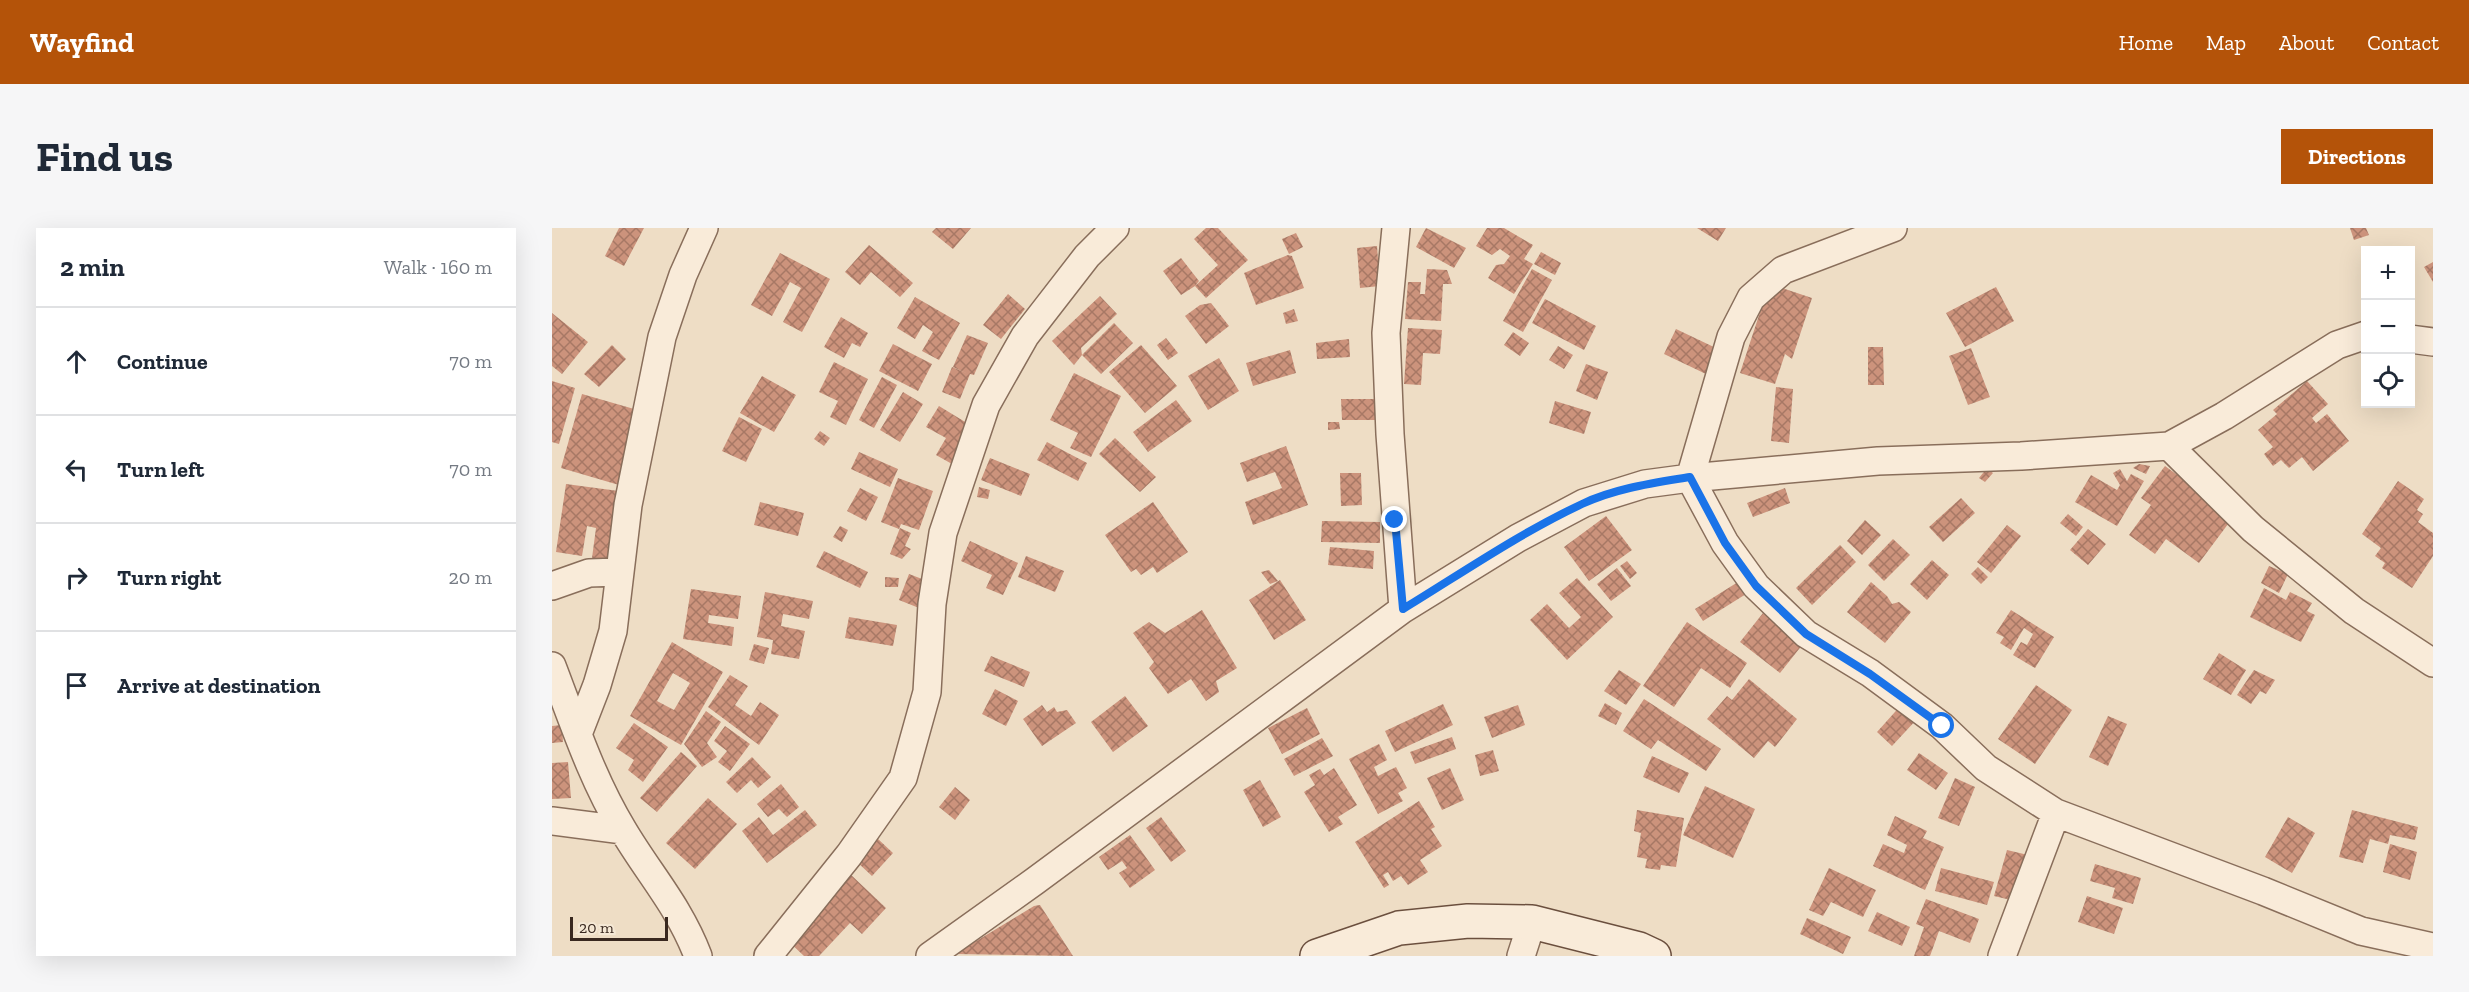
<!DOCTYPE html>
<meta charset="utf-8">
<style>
body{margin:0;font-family:"Zilla Slab",serif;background:#f6f6f7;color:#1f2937}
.controls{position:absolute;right:18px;top:18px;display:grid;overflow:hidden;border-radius:0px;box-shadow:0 6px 24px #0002}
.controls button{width:54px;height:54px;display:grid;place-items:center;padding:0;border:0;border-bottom:2px solid #e0e1e3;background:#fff;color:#1f2937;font:30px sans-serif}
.scale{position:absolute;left:18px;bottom:15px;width:98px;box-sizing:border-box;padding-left:6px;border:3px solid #39281f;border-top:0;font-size:16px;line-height:21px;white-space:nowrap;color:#39281f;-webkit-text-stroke:4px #f5e8d5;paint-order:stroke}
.stop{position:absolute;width:18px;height:18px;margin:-14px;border:4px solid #1a73e8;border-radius:50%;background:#fff}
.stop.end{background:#1a73e8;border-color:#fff;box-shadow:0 2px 6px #0008}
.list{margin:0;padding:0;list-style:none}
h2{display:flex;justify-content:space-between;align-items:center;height:78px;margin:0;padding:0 24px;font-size:26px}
h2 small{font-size:20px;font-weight:400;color:#747a83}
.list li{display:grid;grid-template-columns:39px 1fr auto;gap:18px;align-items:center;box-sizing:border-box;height:108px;padding:0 24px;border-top:2px solid #e0e1e3}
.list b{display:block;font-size:22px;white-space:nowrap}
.list em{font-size:20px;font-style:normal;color:#747a83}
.icon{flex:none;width:33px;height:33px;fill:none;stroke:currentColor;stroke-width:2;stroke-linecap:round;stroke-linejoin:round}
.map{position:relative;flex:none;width:1881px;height:728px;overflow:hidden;border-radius:0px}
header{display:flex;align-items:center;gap:36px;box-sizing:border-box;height:84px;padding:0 30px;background:#b45309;color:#fff}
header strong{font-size:28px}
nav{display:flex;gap:33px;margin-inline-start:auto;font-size:21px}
.intro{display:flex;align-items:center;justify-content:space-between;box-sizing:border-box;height:144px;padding:0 36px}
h1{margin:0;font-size:42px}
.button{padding:15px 27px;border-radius:0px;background:#b45309;color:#fff;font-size:21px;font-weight:700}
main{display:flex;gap:36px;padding:0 36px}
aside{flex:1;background:#fff;border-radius:0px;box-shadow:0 6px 24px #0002}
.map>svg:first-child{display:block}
.building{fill:url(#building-cross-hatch);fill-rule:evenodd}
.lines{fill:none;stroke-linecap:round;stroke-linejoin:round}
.street-casing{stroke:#896e5b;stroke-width:30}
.secondary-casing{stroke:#6b4f3e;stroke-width:36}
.street{stroke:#f9ebd9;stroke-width:27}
.secondary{stroke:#f9ebd9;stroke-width:33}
.route{stroke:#1a73e8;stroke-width:8}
</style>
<header>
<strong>Wayfind</strong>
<nav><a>Home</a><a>Map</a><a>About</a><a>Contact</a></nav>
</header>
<div class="intro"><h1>Find us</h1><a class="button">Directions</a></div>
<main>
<aside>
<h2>2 min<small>Walk · 160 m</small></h2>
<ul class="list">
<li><svg class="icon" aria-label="ahead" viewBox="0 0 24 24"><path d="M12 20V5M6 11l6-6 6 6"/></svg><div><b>Continue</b></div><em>70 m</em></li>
<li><svg class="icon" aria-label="left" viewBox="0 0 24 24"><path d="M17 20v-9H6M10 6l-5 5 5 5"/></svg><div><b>Turn left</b></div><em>70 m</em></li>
<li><svg class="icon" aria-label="right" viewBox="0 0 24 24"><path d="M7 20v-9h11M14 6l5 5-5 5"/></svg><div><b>Turn right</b></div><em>20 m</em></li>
<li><svg class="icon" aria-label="arrive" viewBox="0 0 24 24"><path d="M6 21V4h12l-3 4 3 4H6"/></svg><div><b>Arrive at destination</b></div></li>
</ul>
</aside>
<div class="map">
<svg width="1881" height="728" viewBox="0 0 1881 728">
<defs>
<pattern id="building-cross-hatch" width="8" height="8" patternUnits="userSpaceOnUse" patternTransform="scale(1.5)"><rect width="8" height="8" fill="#cc937c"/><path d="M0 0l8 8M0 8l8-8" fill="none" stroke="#a77865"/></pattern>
</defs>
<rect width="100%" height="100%" fill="#eeddc5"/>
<path class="building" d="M67 0H92L72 38 53 28Z
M384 0H419L401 21 380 4Z
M654 0H666L696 32 654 70 643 58 629 67 611 43 629 30 647 53 643 58 666 37 642 11Z
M874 0 914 20 902 40 864 19Z
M935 0H952L981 17 972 31 981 36 962 66 936 50 944 37 952 36 958 28 948 21 940 27 924 18Z
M1145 0H1174L1166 13Z
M1798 0H1814L1817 7 1802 12Z
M744 5 751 19 737 26 730 11Z
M317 17 361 55 348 69 319 44 308 57 293 44Z
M825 18 828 58 808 60 805 20Z
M989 24 1009 35 1003 47 982 36Z
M228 25 278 51 250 104 231 94 249 60 238 54 220 88 199 77Z
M736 27 740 28 752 60 704 77 692 45Z
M1881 34V54L1872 39Z
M875 41 895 42 900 56H891L889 93 853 91 856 54H869L868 66H873Z
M980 41 1000 52 971 104 951 93Z
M1227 59 1260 70 1240 131 1233 126 1223 156 1188 145 1216 60Z
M1444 59 1462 93 1413 119 1394 85Z
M456 66 473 81 449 111 431 97Z
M548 68 565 86 529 120 530 127 522 137 500 113Z
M363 69 408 95 387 132 370 123 381 104 371 97 363 111 345 100Z
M993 71 1044 98 1032 122 980 95Z
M659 75 677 98 654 116 633 88 648 77Z
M742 81 746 93 734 96 731 85Z
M0 85 36 114 10 146 0 138Z
M289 89 316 105 308 119 300 115 292 130 272 119Z
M562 95 581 115 549 146 530 127Z
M856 100 890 102 888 126 871 125 869 157 852 156Z
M1124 101 1166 121 1154 146 1112 126Z
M961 104 977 115 968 128 952 117Z
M415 107 436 115 422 147 418 146 408 171 390 164 400 139 414 145 401 139Z
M614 110 626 125 616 132 605 117Z
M797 111 798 129 765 131 764 115Z
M341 116 380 136 366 163 327 143Z
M60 117 74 131 47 159 32 146Z
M589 117 625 158 593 185 557 144Z
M1006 118 1021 127 1012 141 997 132Z
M1316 119H1331L1332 157H1316Z
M1419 120 1438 169 1416 177 1397 128Z
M738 122 744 145 701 158 694 135Z
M667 130 687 163 656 182 636 148Z
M282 134 316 151 294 197 278 189 286 173 267 164Z
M1034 136 1056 144 1045 172 1024 163Z
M522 145 569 168 539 229 518 220 526 205 498 192Z
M210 148 244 167 222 204 188 185Z
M330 149 345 157 322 200 307 192Z
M0 153 23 160 7 216 0 214Z
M1755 153 1776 176 1760 190 1764 195 1775 186 1797 213 1761 243 1750 229 1737 240 1729 232 1721 238 1712 226 1721 219 1706 202 1725 186 1721 182Z
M1224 159 1241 161 1237 215 1219 213Z
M351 164 371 176 348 214 328 202Z
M30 166 89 183 67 257 9 240Z
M789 171H833V192H790Z
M624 172 640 193 596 224 581 204Z
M1003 173 1039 184 1032 206 997 195Z
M387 178 423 200 400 236 384 227 394 210 374 199Z
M187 189 210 201 194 234 170 223Z
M776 194H787L788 201 776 202Z
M268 203 278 210 272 218 262 211Z
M563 210 604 249 588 264 547 226Z
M495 214 535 235 526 253 485 232Z
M734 218 756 277 701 297 693 274 730 260 723 244 695 254 688 235Z
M307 224 346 241 338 259 299 241Z
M438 230 478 246 469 268 429 252Z
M1587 236 1598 238 1594 246 1581 240Z
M1613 238 1682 288 1647 335 1614 311 1603 326 1577 307 1599 277 1589 270Z
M1435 240 1441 245 1433 254 1427 250Z
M1568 241 1575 253 1579 246 1592 253 1565 298 1523 274 1539 247 1565 262 1568 257 1561 245Z
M788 245H809L810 277 789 278Z
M346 250 381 263 367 302 349 296 347 301 329 294Z
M1846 253 1872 271 1865 282 1871 286 1866 294 1881 305V328L1860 360 1830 340 1833 335 1823 328 1829 320 1810 306Z
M14 256 74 264 64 333 40 330 44 300 35 298 30 328 4 324Z
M427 259 438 262 436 271 425 269Z
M308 260 326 269 314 293 295 283Z
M1233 260 1238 275 1201 289 1195 275Z
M1409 270 1423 285 1391 314 1377 299Z
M208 274 252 285 246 308 202 297Z
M601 274 636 324 605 345 601 339 589 347 584 341 579 344 553 307Z
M1516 286 1531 299 1524 308 1508 295Z
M1054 288 1080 322 1037 353 1012 319Z
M1313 292 1329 307 1310 327 1295 313Z
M770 293 828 294V315L769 314Z
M1455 297 1469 308 1439 345 1425 334Z
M288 298 296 302 290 314 281 309Z
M348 300 359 305 353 318 359 321 350 331 338 326Z
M1536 301 1554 316 1536 337 1518 322Z
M1341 311 1358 327 1332 353 1316 337Z
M418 313 466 335 451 367 434 360 440 347 409 333Z
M1288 317 1304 334 1260 377 1244 360Z
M778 319 822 323 821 341 776 337Z
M272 323 316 344 308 360 264 339Z
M474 328 512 343 503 364 466 349Z
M1380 332 1397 347 1375 372 1358 356Z
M1075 333 1085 345 1078 351 1068 338Z
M1717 338 1736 346 1727 365 1709 355Z
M1426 339 1436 349 1429 356 1419 346Z
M1065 340 1079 358 1059 373 1045 356Z
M717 342 726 353 718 356 709 344Z
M357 346 378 354 367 380 347 372Z
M333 349 347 350 346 359H333Z
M1025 350 1061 389 1015 432 978 392 995 376 1017 400 1029 389 1007 365Z
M728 352 754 392 722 412 697 372Z
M1186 354 1194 366 1151 393 1143 381Z
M1319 354 1335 368 1340 376 1347 374 1359 384 1333 415 1295 384Z
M1712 360 1734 372 1738 364 1760 375 1755 383 1763 387 1749 414 1698 389Z
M139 361 189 368 186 391 157 387 156 395 182 399 180 418 131 411Z
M213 364 261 373 257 391 231 386 229 398 253 403 247 431 219 426 221 412 205 409Z
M650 382 685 440 664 453 667 464 654 473 639 451 616 466 597 440 602 434 581 405 597 394 613 405Z
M1459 382 1502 409 1483 440 1461 427 1469 414 1475 417 1481 406 1472 400 1459 422 1448 415 1452 409 1444 405Z
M1211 385 1251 416 1228 445 1188 414Z
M297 389 345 397 341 418 293 410Z
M1135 394 1195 435 1178 460 1149 440 1122 479 1091 458Z
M120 414 171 444 129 517 78 488ZM121 445 138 455 122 482 105 473Z
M202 416 217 420 212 436 197 432Z
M1667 425 1694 442 1679 467 1651 451Z
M439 428 478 444 472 459 432 443Z
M1067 442 1089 456 1074 477 1052 463Z
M1702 442 1723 452 1714 466 1708 463 1699 476 1685 467Z
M178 447 196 458 183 477 199 488 208 474 227 487 207 517 156 479Z
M1197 451 1245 491 1223 519 1216 513 1202 530 1155 491 1175 468 1180 472Z
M1484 457 1520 482 1483 536 1446 511Z
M443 461 466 473 454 498 430 486Z
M573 468 596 498 561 524 539 494Z
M1092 471 1169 521 1154 543 1106 512 1099 521 1071 503Z
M1053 475 1070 485 1064 497 1046 488Z
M1351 475 1366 490 1340 518 1325 504Z
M891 476 901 497 843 524 833 503Z
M490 477 495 484 502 479 505 484 515 482 524 495 490 518 471 491Z
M966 477 973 497 940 510 932 489Z
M755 480 768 506 730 526 716 500Z
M154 483 169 494 155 515 165 529 150 539 132 516Z
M1556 488 1575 496 1556 538 1537 529Z
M82 495 116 519 91 554 76 542 82 532 64 520Z
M10 497 11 514 0 515V498Z
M173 498 198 516 178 543 166 534 175 523 162 513Z
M900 509 904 521 863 536 858 524Z
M770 510 781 528 742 548 732 531Z
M827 516 835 532 822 539 826 548 844 539 855 560 846 565 851 573 826 586 797 531Z
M941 522 947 543 928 548 923 527Z
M129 524 145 538 105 584 88 570Z
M1367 525 1396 545 1384 562 1355 542Z
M1100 528 1137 545 1127 565 1091 549Z
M200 529 219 549 206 560 199 552 185 565 174 554Z
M16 534 19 570 0 571V535Z
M782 540 805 577 786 589 791 596 777 604 752 564 763 557 757 547 768 541 772 547Z
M898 540 912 572 890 582 875 550Z
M1403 550 1423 559 1407 598 1386 590Z
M708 552 729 589 711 599 691 562Z
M229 556 247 579 235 589 227 581 216 589 205 576Z
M1153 558 1203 581 1181 630 1131 607Z
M403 559 418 572 403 592 387 579Z
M156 570 185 596 143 641 114 615Z
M867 573 883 599 879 601 890 618 868 632 876 644 856 657 849 648 841 653 836 644 831 647 837 657 832 660 803 614Z
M253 582 265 597 215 635 190 603 207 589 221 607Z
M1085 582 1132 590 1124 639 1109 637 1108 642 1093 640 1095 631 1085 629 1089 605 1082 603Z
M1800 582 1866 599 1863 612 1838 607 1836 616 1818 611 1811 635 1787 629Z
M1343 588 1375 603 1371 610 1392 619 1373 662 1321 638 1331 616 1352 625 1355 617 1335 607Z
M609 589 634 623 619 634 594 600Z
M1736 589 1763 605 1740 645 1713 629Z
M578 607 603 642 578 660 567 645 575 640 570 633 556 642 547 629Z
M326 611 341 625 320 648 305 634Z
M1838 616 1865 624 1858 652 1831 644Z
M1455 622 1476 627 1463 673 1442 668Z
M1543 636 1589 650 1581 676 1560 670 1563 660 1538 653Z
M1277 640 1324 662 1311 689 1279 674 1271 688 1257 682Z
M1389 640 1442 654 1435 677 1383 663Z
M297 645 334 680 310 706 298 695 267 728H252L234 711Z
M1535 668 1571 680 1562 706 1526 694Z
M1374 671 1427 691 1418 715 1387 703 1378 728H1362L1372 699 1364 696Z
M488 677 521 728 403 726 482 678Z
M1325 684 1358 699 1350 718 1316 703Z
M1255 690 1299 709 1291 726 1248 706Z"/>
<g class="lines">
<defs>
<path id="street" d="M844 0 834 105 838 206 851 381
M1341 0 1231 42 1199 70 1179 109 1138 250 1173 315 1204 358 1254 406 1318 445 1390 498 1434 540 1504 585 1711 663 1809 703 1881 719
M1858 111 1881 114
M1617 218 1701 301 1802 383 1881 435
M0 358 37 345 67 344
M0 438C21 493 40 551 71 602 97 646 127 678 146 728
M26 506 45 457 61 403 76 277 110 109 131 47 152 0
M0 593 71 602
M216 728 297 627 351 550 375 464 380 376 391 305 434 177 473 108 535 28 563 0
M378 728 483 653 851 381 966 310 1032 275 1093 256 1138 250 1326 233 1469 228 1617 218 1672 188 1785 117 1814 107
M969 728 980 694
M1450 728 1504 585"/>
<path id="secondary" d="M765 728 847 700 916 693 980 694 1087 721 1102 728"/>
</defs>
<use href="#street" class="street-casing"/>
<use href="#secondary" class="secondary-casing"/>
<use href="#street" class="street"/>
<use href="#secondary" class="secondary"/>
</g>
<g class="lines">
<path class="route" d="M843 292 851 381C910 345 968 305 1030 276 1064 260 1102 255 1138 249L1173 315 1204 358 1254 406 1318 446 1390 498"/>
</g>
</svg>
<div class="controls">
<button>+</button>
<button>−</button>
<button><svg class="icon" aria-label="locate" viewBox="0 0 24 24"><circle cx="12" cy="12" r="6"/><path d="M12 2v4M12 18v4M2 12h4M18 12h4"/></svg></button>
</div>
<div class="scale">20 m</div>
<div class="stop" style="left:1390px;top:498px"></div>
<div class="stop end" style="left:843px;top:292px"></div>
</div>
</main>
